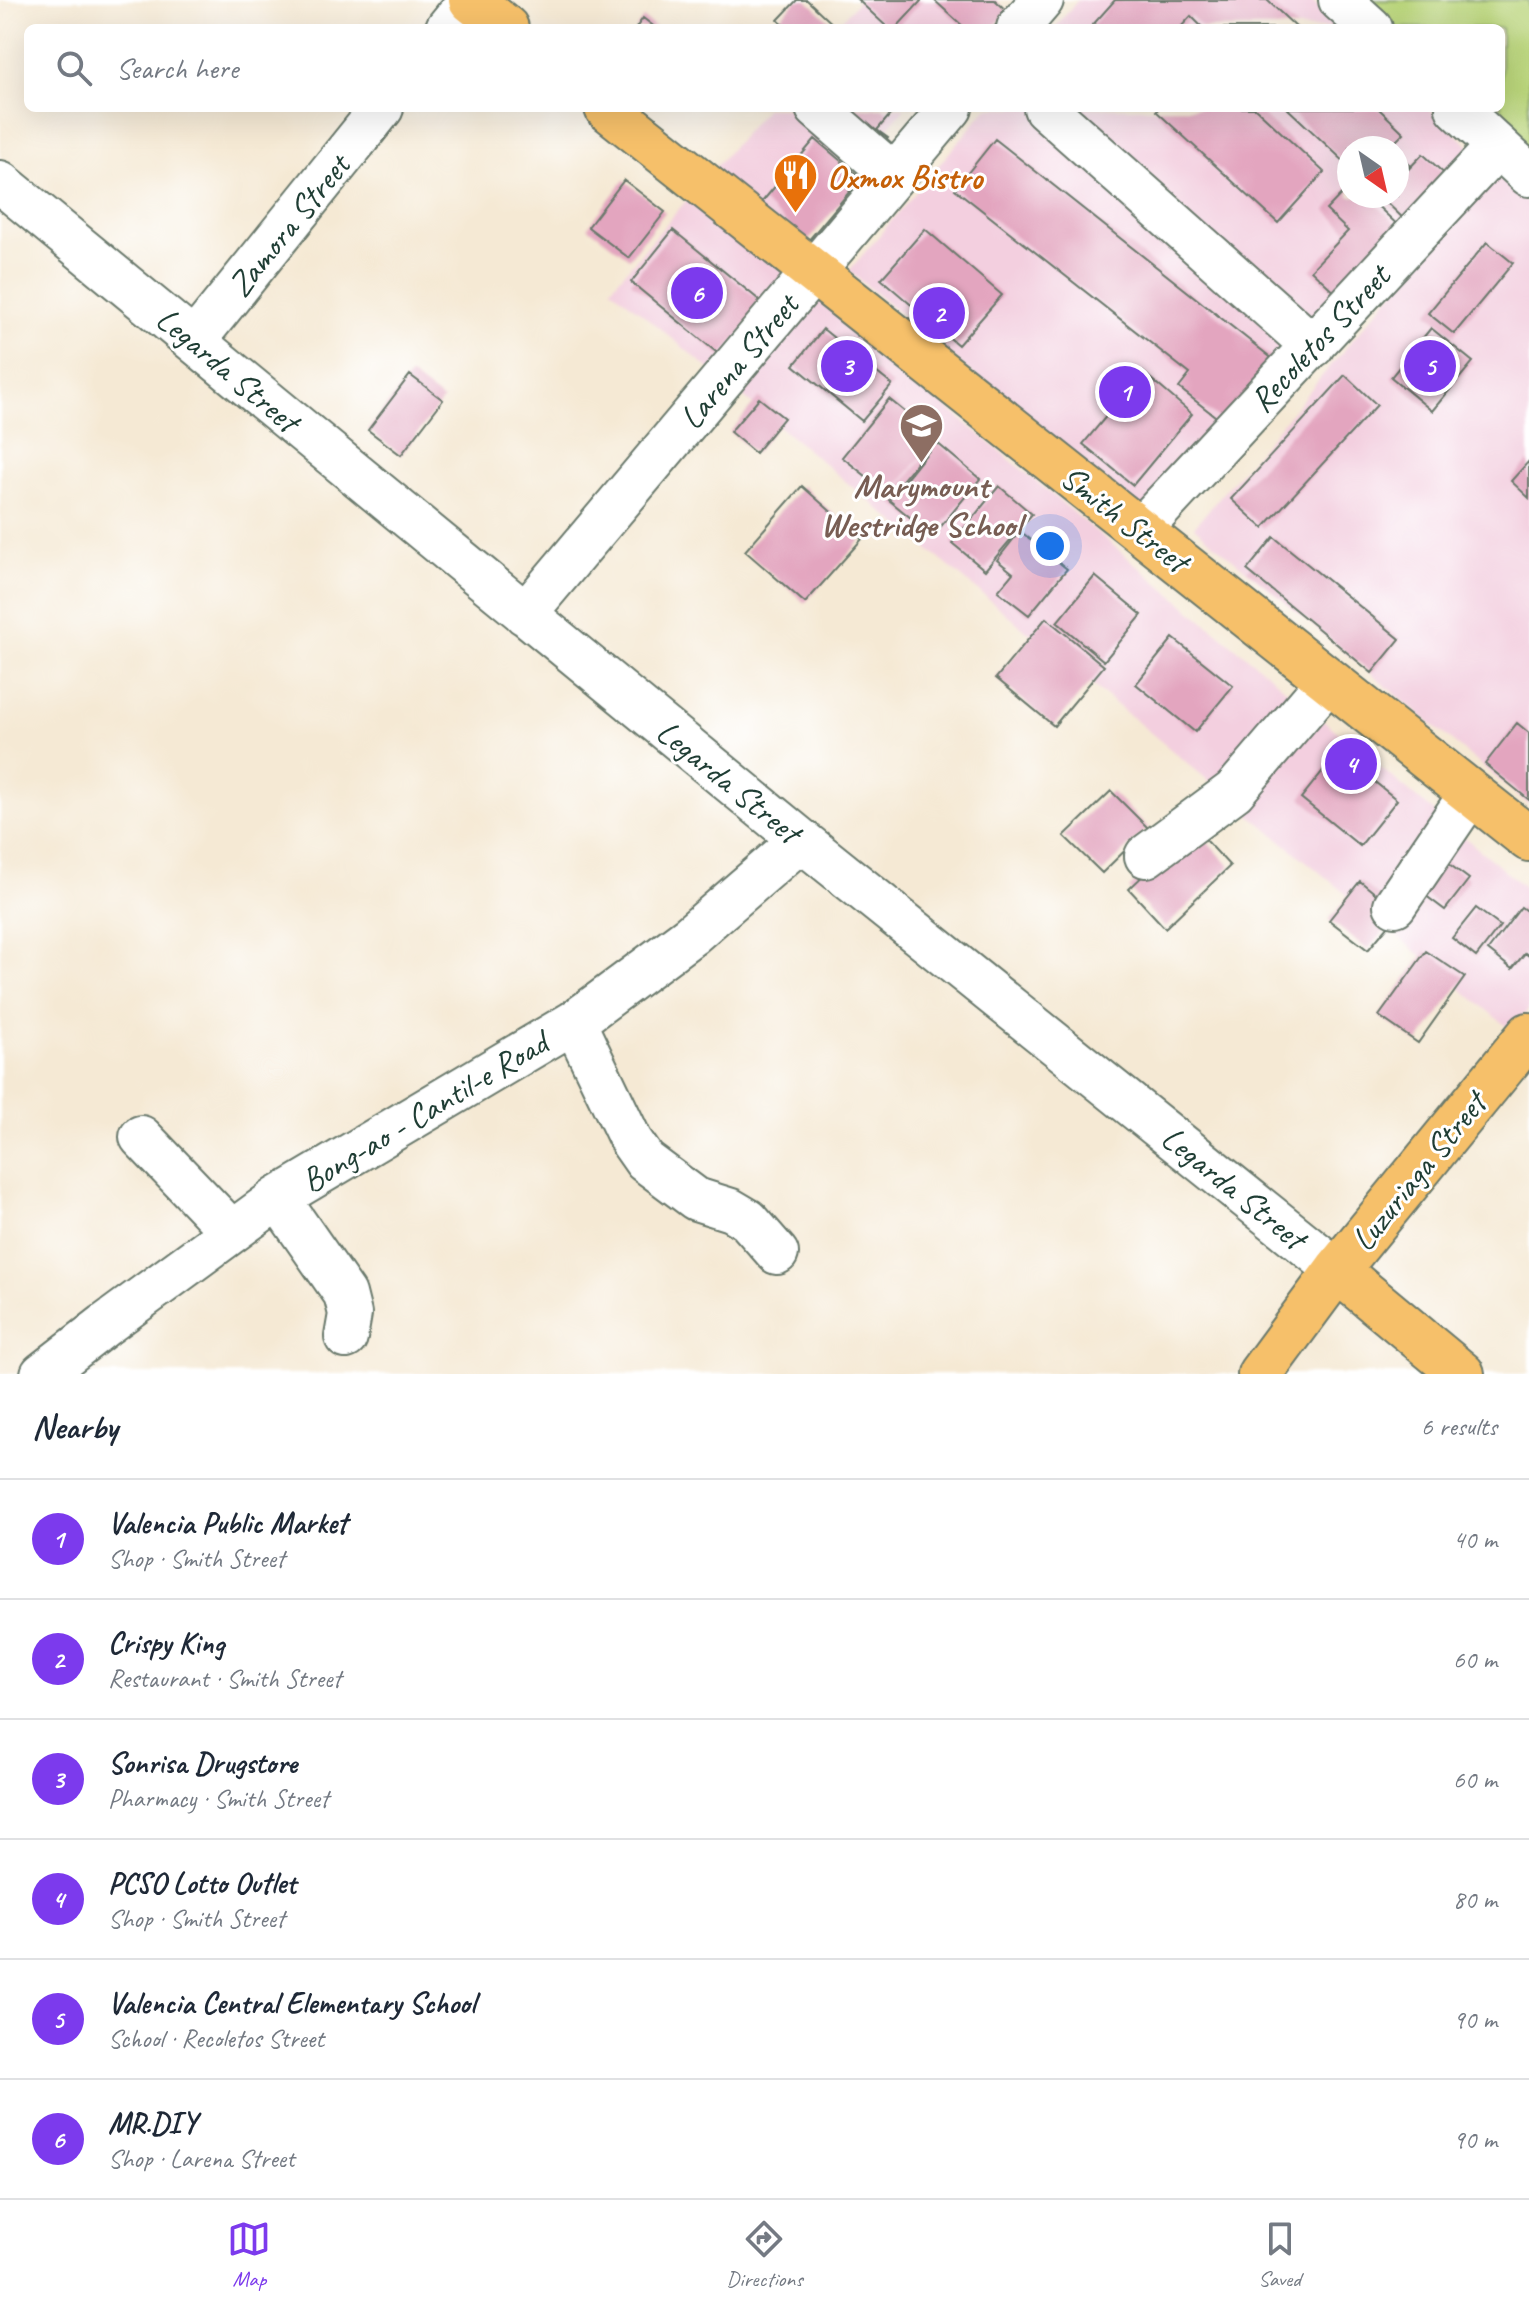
<!DOCTYPE html>
<meta charset="utf-8">
<style>
body{margin:0;font-family:Caveat,sans-serif;background:#f6f6f7;color:#1f2937}
.compass{position:absolute;left:1337px;top:136px;width:72px;height:72px;border-radius:50%;background:#fff;box-shadow:0 8px 32px #0002;rotate:146deg}
.you{position:absolute;left:1050px;top:546px;width:28px;height:28px;margin:-20px;border:6px solid #fff;border-radius:50%;background:#1a73e8;box-shadow:0 0 0 12px #1a73e833}
.badge{display:grid;place-items:center;width:52px;height:52px;border-radius:50%;background:#7c3aed;color:#fff;font-size:26px;font-weight:700}
.pin{position:absolute;translate:-50% -50%;border:4px solid #fff;box-shadow:0 2px 8px #0006}
.list{margin:0;padding:0;list-style:none}
h2{display:flex;justify-content:space-between;align-items:center;height:104px;margin:0;padding:0 32px;font-size:34px}
h2 small{font-size:26px;font-weight:400;color:#747a83}
.list li{display:grid;grid-template-columns:52px 1fr auto;gap:24px;align-items:center;box-sizing:border-box;height:120px;padding:0 32px;border-top:2px solid #e0e1e3}
.list b{display:block;font-size:30px;white-space:nowrap}
.list p{margin:0;font-size:26px;white-space:nowrap;color:#747a83}
.list em{font-size:26px;font-style:normal;color:#747a83}
.icon{flex:none;width:44px;height:44px;fill:none;stroke:currentColor;stroke-width:2;stroke-linecap:round;stroke-linejoin:round}
.map{position:relative;flex:none;width:1529px;height:1374px;overflow:hidden}
.search{position:absolute;background:#fff;box-shadow:0 8px 32px #0002;left:24px;right:24px;top:24px;height:88px;display:flex;align-items:center;gap:20px;box-sizing:border-box;padding:0 28px;border-radius:12px;color:#747a83;font-size:30px}
.sheet{height:824px;background:#fff}
nav{display:flex;justify-content:space-around;align-items:center;box-sizing:border-box;height:112px;border-top:2px solid #e0e1e3;background:#fff;font-size:22px;color:#747a83}
nav a{display:grid;justify-items:center;gap:4px}
nav .on{color:#7c3aed}
.map>svg:first-child{display:block}
.built{fill:#f3cfdf;fill-rule:evenodd}
.green{fill:#b9d47a;stroke:#6c8857;stroke-width:2}
.building{fill:#e3a5bf}
.lines{fill:none;stroke-linecap:round;stroke-linejoin:round}
.minor-casing{stroke:#6a796c;stroke-width:46}
.major-casing{stroke:#6a796c;stroke-width:48}
.minor{stroke:#fff;stroke-width:42}
.major{stroke:#f6c06b;stroke-width:44}
.labels{text-anchor:middle;stroke-width:6;stroke-linejoin:round;paint-order:stroke}
.food-label{font-size:34px;font-weight:bold;fill:#c56008;stroke:#fff;text-anchor:start}
.street-label{font-size:34px;fill:#1f3d34;stroke:#fff}
.education-label{font-size:34px;font-weight:bold;fill:#785e54;stroke:#fff}
</style>
<div class="map">
<svg width="1529" height="1374" viewBox="0 0 1529 1374">
<rect width="100%" height="100%" fill="#fff"/>
<filter id="ink" filterUnits="userSpaceOnUse"><feTurbulence type="fractalNoise" baseFrequency=".0125" numOctaves="2"/><feDisplacementMap in="SourceGraphic" scale="16" xChannelSelector="R" yChannelSelector="G"/><feConvolveMatrix kernelMatrix="1 2 1 2 8 2 1 2 1" color-interpolation-filters="sRGB"/></filter>
<filter id="wash" filterUnits="userSpaceOnUse"><feTurbulence type="fractalNoise" baseFrequency=".006" numOctaves="4" result="noise"/><feDisplacementMap in="SourceGraphic" scale="32" xChannelSelector="R" yChannelSelector="G"/><feGaussianBlur stdDeviation="1.8" result="paint"/><feColorMatrix in="noise" values="0 0 0 0 0 0 0 0 0 0 0 0 0 0 0 0 0 1.4 0 .05"/><feComposite in="paint" operator="in"/></filter>
<g filter="url(#wash)">
<rect width="100%" height="100%" fill="#f5e9d4"/>
<path class="built" d="M859 0H998L974 28H835Z
M1078 0H1311L1341 28H1055Z
M766 108H905L772 262 1529 891V1009L1511 1030 611 288Z
M987 108H1428L1479 155 1141 514 849 271ZM1349 148H1397V196H1349Z
M1494 173 1529 205V805L1194 527Z"/>
<path class="green" d="M1364 0H1529V156L1478 108H1501V28H1394Z"/>
<g id="blocks">
<path class="building" d="M797 0H807L837 28H787L778 20Z
M858 0H922L896 28H888Z
M934 0H995L1008 12 993 28H965Z
M1115 0H1267L1297 28H1203L1191 16 1180 28H1090Z
M643 18 656 28H636Z
M856 108H882L890 115 877 130 888 138 875 154 842 126Z
M1159 108H1255L1324 172 1278 223 1156 111Z
M1287 108H1378L1404 133 1389 148H1349V166Z
M815 139 861 178 808 241 762 202Z
M995 139 1274 360 1224 423 1179 388 1190 374 955 189Z
M1397 153 1410 165 1397 178Z
M1423 154 1451 180 1409 224 1380 196H1397V181Z
M624 180 665 212 629 258 588 227Z
M1349 186V196H1367L1403 230 1340 297 1311 270 1348 231 1326 210Z
M925 229 1002 295 958 345 881 279Z
M673 230 764 304 721 356 631 282Z
M1487 242 1513 263 1454 334 1428 313Z
M1431 328 1473 362 1432 411 1391 377Z
M823 329 892 385 862 421 794 365Z
M1143 372 1192 414 1133 485 1083 444Z
M410 375 443 400 401 455 368 430Z
M1345 375 1377 405 1263 528 1231 499Z
M759 398 784 418 755 453 730 432Z
M889 399 937 438 890 495 842 457Z
M936 442 980 479 933 536 889 500Z
M1529 461V498L1511 481Z
M802 486 862 539 805 603 745 551Z
M999 486 1032 514 985 570 952 543Z
M1020 531 1067 569 1029 615 998 591 1013 573 997 560Z
M1274 537 1400 639 1372 673 1247 570Z
M1095 576 1142 615 1104 661 1057 622Z
M1046 618 1104 666 1054 726 996 678Z
M1173 638 1233 686 1195 732 1136 684Z
M1517 723 1529 733V800L1485 764Z
M1338 752 1397 800 1360 846 1301 798Z
M1111 791 1148 828 1102 873 1064 836Z
M1194 827 1230 866 1165 928 1129 889Z
M1445 861 1469 879 1445 910 1421 892Z
M1360 881 1399 913 1368 950 1329 920Z
M1521 907 1529 913V956L1525 953 1512 969 1488 950Z
M1476 908 1500 926 1476 957 1452 938Z
M1426 951 1465 977 1418 1043 1379 1016Z"/>
</g>
</g>
<g filter="url(#ink)">
<use href="#blocks" fill-opacity="0" stroke="#6a796c" stroke-width="2"/>
<g class="lines">
<defs>
<path id="minor" d="M1340 0 1371 28
M447 28 470 0
M1018 28 1042 0
M817 108 894 175
M1045 108 1313 346
M1457 108 1529 175
M0 182 801 840 1337 1270
M194 341 382 108
M1140 530 1498 146
M525 614 951 108
M1146 856 1234 791 1329 680
M1395 905 1471 793
M574 1022 631 1141 645 1161 696 1199 731 1210 748 1220 777 1253
M141 1137 231 1231
M278 1198 345 1294 350 1314 346 1337
M42 1374 105 1325 278 1198 574 1022 691 935 801 840"/>
<path id="major" d="M471 0 506 28
M607 108 1529 839
M1337 1270 1462 1374
M1260 1374 1337 1270 1529 1035"/>
</defs>
<use href="#minor" class="minor-casing"/>
<use href="#major" class="major-casing"/>
<use href="#minor" class="minor"/>
<use href="#major" class="major"/>
</g>
</g>
<defs>
<symbol id="restaurant-pin" viewBox="-11 -11 22 30"><path d="M0 17L-7.5 6A9.5 9.5 0 1 1 7.5 6Z" fill="#e8710a" stroke="#fff"/><path d="M-5-6h1v4h1v-4h1v4h1v-4h1v5L-1.5 .5V6h-2V.5L-5-1ZM5-6V6H3V1.5H1.5Q1.5-4 5-6Z" fill="#fff"/></symbol>
<symbol id="school-pin" viewBox="-11 -11 22 30"><path d="M0 17L-7.5 6A9.5 9.5 0 1 1 7.5 6Z" fill="#8d6e63" stroke="#fff"/><path d="M0-5L7-2L0 1L-7-2ZM-4 1L0 2.5L4 1V4Q0 6-4 4Z" fill="#fff"/></symbol>
</defs>
<g fill-rule="evenodd">
<use href="#restaurant-pin" x="770" y="150" width="51" height="69"/>
<use href="#school-pin" x="896" y="400" width="51" height="69"/>
</g>
<g class="labels">
<g class="food-label">
<text x="827" y="188">Oxmox Bistro</text>
</g>
<g class="street-label">
<text transform="translate(288 225) rotate(-51)" y="12">Zamora Street</text>
<text transform="translate(1319 338) rotate(-47)" y="12">Recoletos Street</text>
<text transform="translate(738 361) rotate(-50)" y="12">Larena Street</text>
<text transform="translate(228 369) rotate(40)" y="12">Legarda Street</text>
<text transform="translate(1125 518) rotate(38)" y="12">Smith Street</text>
<text transform="translate(729 781) rotate(39)" y="12">Legarda Street</text>
<text transform="translate(424 1111) rotate(-31)" y="12">Bong-ao - Cantil-e Road</text>
<text transform="translate(1418 1171) rotate(-51)" y="12">Luzuriaga Street</text>
<text transform="translate(1234 1187) rotate(39)" y="12">Legarda Street</text>
</g>
<g class="education-label">
<text x="921" y="497">Marymount<tspan x="921" dy="39">Westridge School</tspan></text>
</g>
</g>
</svg>
<svg class="compass" viewBox="-18 -18 36 36"><path d="M0-13l5 13h-10z" fill="#e53935"/><path d="M0 13l5-13h-10z" fill="#747a83"/></svg>
<div class="you"></div>
<div class="pin badge" style="left:1125px;top:392px">1</div>
<div class="pin badge" style="left:939px;top:313px">2</div>
<div class="pin badge" style="left:847px;top:366px">3</div>
<div class="pin badge" style="left:1351px;top:764px">4</div>
<div class="pin badge" style="left:1430px;top:366px">5</div>
<div class="pin badge" style="left:697px;top:293px">6</div>
<div class="search"><svg class="icon" aria-label="search" viewBox="0 0 24 24"><circle cx="10" cy="10" r="6"/><path d="M15 15l6 6"/></svg>Search here</div>
</div>
<section class="sheet">
<h2>Nearby<small>6 results</small></h2>
<ul class="list">
<li><span class="badge">1</span><div><b>Valencia Public Market</b><p>Shop · Smith Street</p></div><em>40 m</em></li>
<li><span class="badge">2</span><div><b>Crispy King</b><p>Restaurant · Smith Street</p></div><em>60 m</em></li>
<li><span class="badge">3</span><div><b>Sonrisa Drugstore</b><p>Pharmacy · Smith Street</p></div><em>60 m</em></li>
<li><span class="badge">4</span><div><b>PCSO Lotto Outlet</b><p>Shop · Smith Street</p></div><em>80 m</em></li>
<li><span class="badge">5</span><div><b>Valencia Central Elementary School</b><p>School · Recoletos Street</p></div><em>90 m</em></li>
<li><span class="badge">6</span><div><b>MR.DIY</b><p>Shop · Larena Street</p></div><em>90 m</em></li>
</ul>
</section>
<nav>
<a class="on"><svg class="icon" aria-label="map" viewBox="0 0 24 24"><path d="M3 6l6-2 6 2 6-2v14l-6 2-6-2-6 2zM9 4v14M15 6v14"/></svg>Map</a>
<a><svg class="icon" aria-label="directions" viewBox="0 0 24 24"><path d="M12 3l9 9-9 9-9-9zM9 14v-3h6M13 9l2 2-2 2"/></svg>Directions</a>
<a><svg class="icon" aria-label="saved" viewBox="0 0 24 24"><path d="M7 4h10v16l-5-4-5 4z"/></svg>Saved</a>
</nav>
